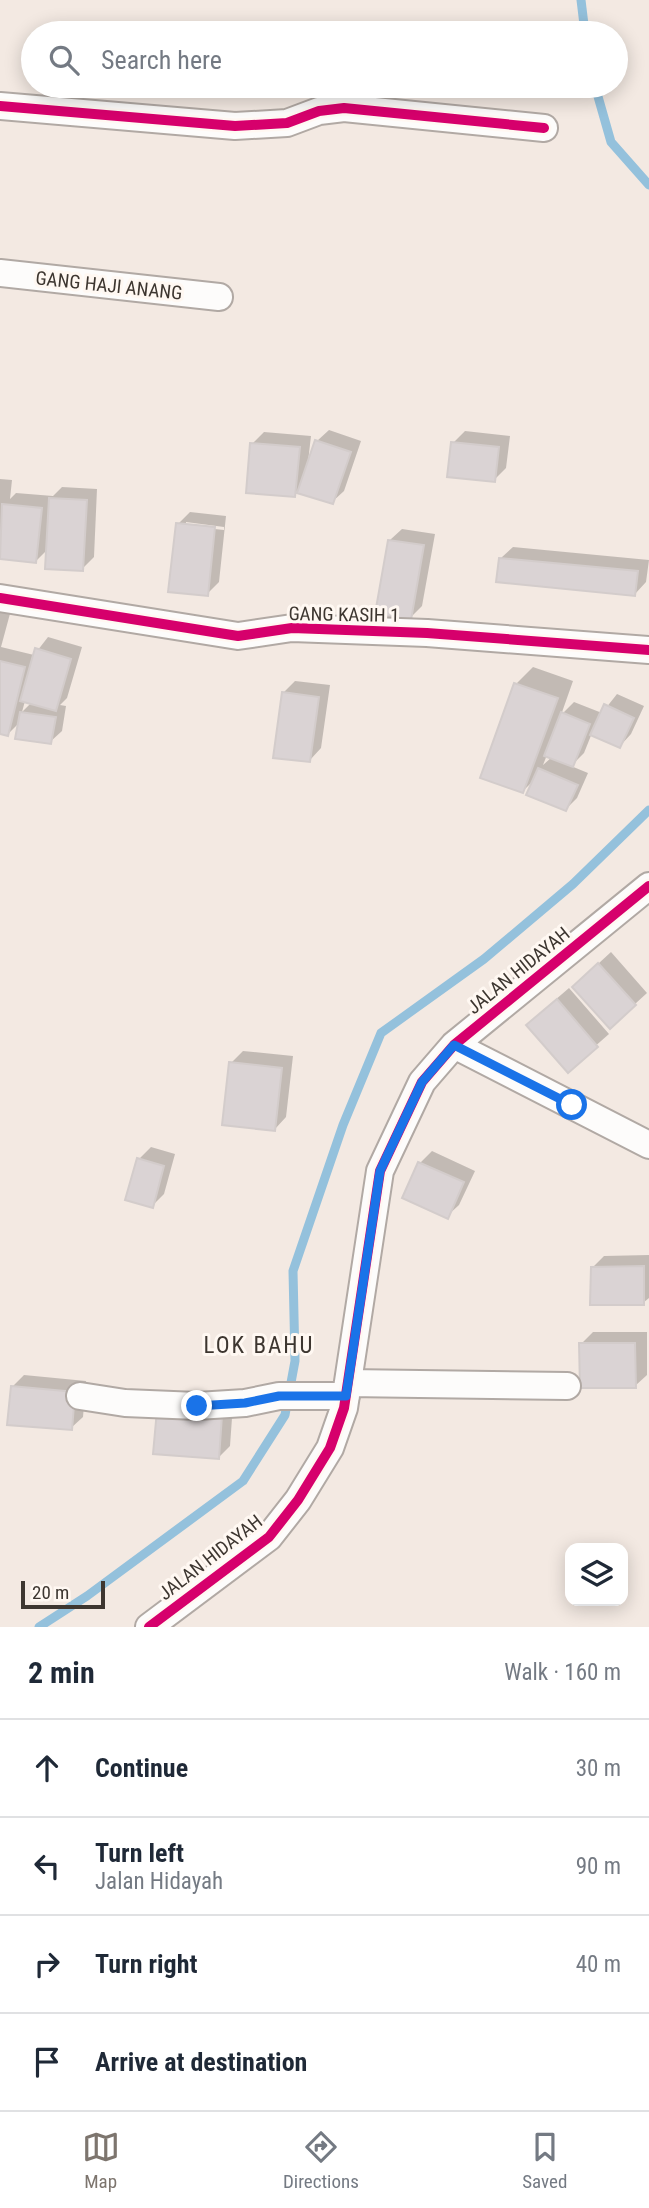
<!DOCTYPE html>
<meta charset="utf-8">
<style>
body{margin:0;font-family:"Roboto Condensed",sans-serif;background:#f6f6f7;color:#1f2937}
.controls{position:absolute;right:21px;bottom:21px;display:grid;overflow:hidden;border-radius:14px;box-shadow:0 4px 18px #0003}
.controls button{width:63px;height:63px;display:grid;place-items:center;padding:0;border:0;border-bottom:2px solid #e0e1e3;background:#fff;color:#1f2937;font:35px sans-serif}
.scale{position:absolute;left:21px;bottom:18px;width:84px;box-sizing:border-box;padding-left:7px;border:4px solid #3d3630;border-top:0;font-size:19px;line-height:24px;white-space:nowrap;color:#3d3630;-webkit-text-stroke:5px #fff8f2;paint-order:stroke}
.stop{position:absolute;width:21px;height:21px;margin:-16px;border:5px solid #1a73e8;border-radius:50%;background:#fff}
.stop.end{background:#1a73e8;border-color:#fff;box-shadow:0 2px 7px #0008}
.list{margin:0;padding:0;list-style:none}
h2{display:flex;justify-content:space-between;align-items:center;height:91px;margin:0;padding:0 28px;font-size:30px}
h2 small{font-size:23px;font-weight:400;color:#747a83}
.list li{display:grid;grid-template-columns:46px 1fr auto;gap:21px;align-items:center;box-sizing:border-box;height:98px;padding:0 28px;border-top:2px solid #e0e1e3}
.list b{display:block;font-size:26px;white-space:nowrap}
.list p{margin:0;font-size:23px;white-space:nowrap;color:#747a83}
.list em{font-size:23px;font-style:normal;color:#747a83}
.icon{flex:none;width:38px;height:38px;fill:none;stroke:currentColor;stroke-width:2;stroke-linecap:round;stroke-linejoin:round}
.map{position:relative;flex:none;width:649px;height:1627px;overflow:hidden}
.search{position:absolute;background:#fff;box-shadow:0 4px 18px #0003;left:21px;right:21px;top:21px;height:77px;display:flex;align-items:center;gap:18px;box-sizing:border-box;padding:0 24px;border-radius:38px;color:#747a83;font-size:26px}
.sheet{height:483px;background:#fff}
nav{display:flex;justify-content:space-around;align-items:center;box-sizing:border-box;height:98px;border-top:2px solid #e0e1e3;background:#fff;font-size:19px;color:#747a83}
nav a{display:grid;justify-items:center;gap:4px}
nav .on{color:#7d756e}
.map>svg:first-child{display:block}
.shadow{fill:#0003;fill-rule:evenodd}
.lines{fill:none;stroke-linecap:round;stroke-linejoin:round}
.stream{stroke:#94c1dc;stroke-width:9}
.building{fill:#dad3d4;stroke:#d3cccb;stroke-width:2}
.street-casing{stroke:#b1a9a4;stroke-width:30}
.street{stroke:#fdfcfb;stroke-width:26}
.cycleway-casing{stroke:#fff8f2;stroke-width:15}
.cycleway{stroke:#d6006c;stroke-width:10}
.route{stroke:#1a73e8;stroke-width:9}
.labels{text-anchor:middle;stroke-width:6;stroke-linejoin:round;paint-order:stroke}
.street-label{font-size:19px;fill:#3d3630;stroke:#fff8f2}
.quarter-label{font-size:23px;letter-spacing:2px;fill:#3d3630;stroke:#fff8f2}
</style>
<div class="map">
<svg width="649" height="1627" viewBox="0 0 649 1627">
<rect width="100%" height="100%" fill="#f3e9e2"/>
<path class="shadow" d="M329 430 361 441 344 491 332 502 299 491 295 495 252 444 264 432 311 436 308 462 317 441Z
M465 431 510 436 506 468 494 480 453 443Z
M0 479 12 480 10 499 16 493 53 496 62 487 97 489 94 557 82 569 48 549 36 561 0 558Z
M190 512 226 516 219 582 207 594 178 524ZM186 522 224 527V530L186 526Z
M402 529 435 534 422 606 410 618 390 540Z
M513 547 649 560 646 582 635 594 501 558Z
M0 607 11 610 1 647 34 655 48 637 82 647 67 698 60 705 66 706 62 731 50 742 20 722 8 734 0 732ZM25 701 31 703 22 712Z
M533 667 573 681 561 715 574 702 602 713 617 694 644 706 631 734 620 746 592 733 584 753 571 766 588 773 577 798 566 809 534 780 523 791 516 684ZM547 755 552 757 543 765Z
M295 681 330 685 321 748 310 760 283 693Z
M611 952 647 993 635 1004 586 975Z
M569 988 609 1034 568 1070 540 1013Z
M243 1051 293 1056 286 1117 275 1129 231 1063Z
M151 1147 175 1154 164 1194 152 1206 139 1159Z
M432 1151 475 1171 459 1205 447 1216 404 1197 420 1163Z
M649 1255V1298L643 1303 593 1267 604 1256Z
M593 1332H647V1375L635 1386 581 1344Z
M24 1375 86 1381 83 1417 71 1428 12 1387Z
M170 1399 233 1404 230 1446 218 1458Z"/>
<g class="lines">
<path class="stream" d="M581 0 585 33
M595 86 611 142 649 185
M39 1627 87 1596 243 1481 285 1415 295 1361 293 1271 343 1125 381 1033 484 959 573 884 649 810"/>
</g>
<path class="building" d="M315 440 351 452 333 504 297 493Z
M451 442 499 447 495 482 447 477Z
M250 443 300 447 295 497 246 493Z
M49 498 87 500 83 571 45 569Z
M2 504 42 508 36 563 0 559Z
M176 523 215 527 208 596 168 592Z
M388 540 424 545 411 620 375 614Z
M499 558 638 571 635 596 496 582Z
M35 648 71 659 56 711 20 701Z
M0 661 25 667 8 736 0 734Z
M514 683 558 698 523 793 480 778Z
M282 692 319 697 310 762 273 758Z
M604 704 634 718 620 748 590 735Z
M20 712 56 717 51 744 15 739Z
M561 712 590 724 573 767 544 756Z
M538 768 578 785 566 811 526 795Z
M598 963 636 1005 610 1029 572 987Z
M557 999 598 1047 568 1073 526 1025Z
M229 1062 282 1068 275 1131 222 1125Z
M137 1158 164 1166 153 1208 125 1200Z
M418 1162 464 1182 448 1219 402 1198Z
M644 1266V1305H590L591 1267Z
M579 1343H635L636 1388H580Z
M11 1386 75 1392 72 1430 7 1425Z
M157 1410 222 1415 219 1459 153 1454Z"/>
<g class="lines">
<defs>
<path id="street" d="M0 106 235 126 287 123 319 111 344 108 544 128
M0 273 219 297
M0 598 238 636 292 628 427 633 649 650
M454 1045 649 1145
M348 1383 567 1386
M80 1396 125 1403 197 1406 245 1403 279 1396H346
M149 1627 269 1537 298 1500 330 1448 344 1408 380 1171 422 1082 454 1045 649 886"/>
</defs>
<use href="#street" class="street-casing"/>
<use href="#street" class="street"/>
<defs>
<path id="cycleway" d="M0 106 235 126 287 123 319 111 344 108 544 128
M0 598 238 636 292 628 427 633 649 650
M149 1627 269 1537 298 1500 330 1448 344 1408 380 1171 422 1082 454 1045 649 886"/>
</defs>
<use href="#cycleway" class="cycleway-casing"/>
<use href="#cycleway" class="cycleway"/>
</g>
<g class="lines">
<path class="route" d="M197 1406 245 1403 279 1396H346L380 1171 422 1082 454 1045 572 1105"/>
</g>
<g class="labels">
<g class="street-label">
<text transform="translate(109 285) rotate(6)" y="7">GANG HAJI ANANG</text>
<text transform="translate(344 614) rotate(1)" y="7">GANG KASIH 1</text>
<text transform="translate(518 970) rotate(-39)" y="7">JALAN HIDAYAH</text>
<text transform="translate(210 1557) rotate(-38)" y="7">JALAN HIDAYAH</text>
</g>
<g class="quarter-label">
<text x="259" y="1353">LOK BAHU</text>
</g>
</g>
</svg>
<div class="controls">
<button><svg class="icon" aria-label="layers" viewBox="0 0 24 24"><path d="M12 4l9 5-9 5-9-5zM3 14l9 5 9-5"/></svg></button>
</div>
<div class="scale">20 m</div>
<div class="stop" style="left:572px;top:1105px"></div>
<div class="stop end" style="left:197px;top:1406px"></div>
<div class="search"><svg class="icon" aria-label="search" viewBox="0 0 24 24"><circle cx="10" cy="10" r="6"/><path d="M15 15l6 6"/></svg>Search here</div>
</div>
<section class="sheet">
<h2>2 min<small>Walk · 160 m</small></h2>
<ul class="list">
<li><svg class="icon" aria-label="ahead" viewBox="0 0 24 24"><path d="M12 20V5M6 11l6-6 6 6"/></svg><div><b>Continue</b></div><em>30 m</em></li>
<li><svg class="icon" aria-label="left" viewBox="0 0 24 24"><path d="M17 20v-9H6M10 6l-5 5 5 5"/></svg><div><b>Turn left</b><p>Jalan Hidayah</p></div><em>90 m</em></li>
<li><svg class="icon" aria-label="right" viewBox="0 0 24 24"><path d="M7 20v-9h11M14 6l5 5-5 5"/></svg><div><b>Turn right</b></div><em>40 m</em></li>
<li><svg class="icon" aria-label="arrive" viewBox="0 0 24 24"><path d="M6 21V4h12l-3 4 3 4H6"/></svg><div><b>Arrive at destination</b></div></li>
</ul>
</section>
<nav>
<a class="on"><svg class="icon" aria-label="map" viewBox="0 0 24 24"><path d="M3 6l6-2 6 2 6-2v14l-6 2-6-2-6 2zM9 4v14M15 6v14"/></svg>Map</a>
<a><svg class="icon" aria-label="directions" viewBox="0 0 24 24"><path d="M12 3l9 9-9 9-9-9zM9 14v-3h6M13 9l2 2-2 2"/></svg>Directions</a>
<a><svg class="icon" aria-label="saved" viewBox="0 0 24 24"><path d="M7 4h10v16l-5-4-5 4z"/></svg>Saved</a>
</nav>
